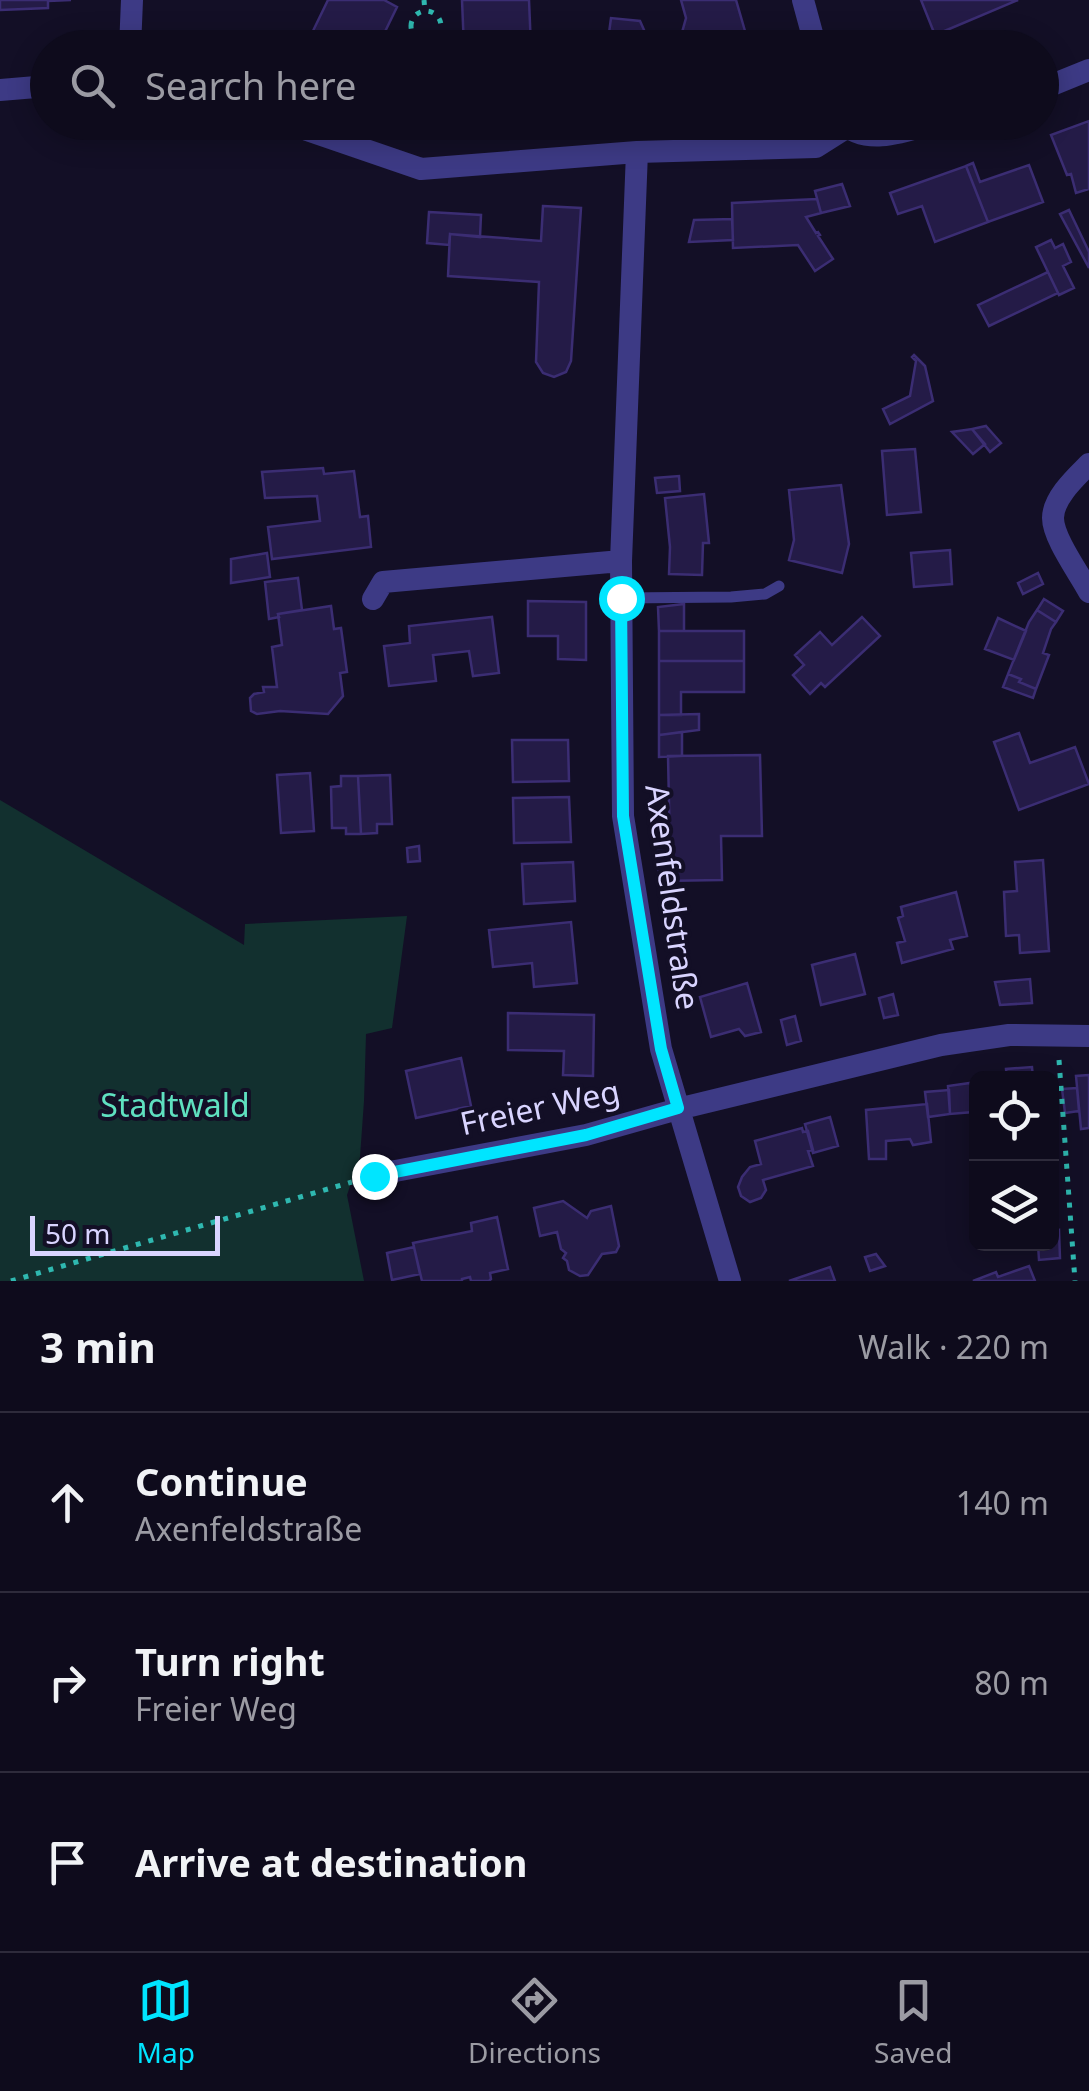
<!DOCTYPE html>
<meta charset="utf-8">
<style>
body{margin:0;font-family:"Noto Sans",sans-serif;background:#1c1929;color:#f1f3f6}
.controls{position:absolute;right:30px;bottom:30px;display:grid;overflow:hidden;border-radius:15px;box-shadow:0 5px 25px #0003}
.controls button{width:90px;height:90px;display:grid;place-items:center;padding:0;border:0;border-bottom:2px solid #2e2b3b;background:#0e0b1c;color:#f1f3f6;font:50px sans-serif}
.scale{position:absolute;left:30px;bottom:25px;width:190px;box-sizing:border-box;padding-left:10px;border:5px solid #d9d4ff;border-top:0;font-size:28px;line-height:35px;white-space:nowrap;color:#d9d4ff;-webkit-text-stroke:8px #130f26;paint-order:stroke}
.stop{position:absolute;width:30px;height:30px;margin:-22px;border:8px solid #00e5ff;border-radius:50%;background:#fff}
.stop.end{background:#00e5ff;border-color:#fff;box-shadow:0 2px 10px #0008}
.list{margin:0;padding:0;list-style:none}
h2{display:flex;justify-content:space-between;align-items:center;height:130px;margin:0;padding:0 40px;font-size:42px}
h2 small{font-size:32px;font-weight:400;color:#9b9ba3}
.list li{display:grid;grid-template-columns:65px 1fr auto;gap:30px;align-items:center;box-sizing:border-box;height:180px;padding:0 40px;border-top:2px solid #2e2b3b}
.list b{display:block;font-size:38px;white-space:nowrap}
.list p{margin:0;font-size:32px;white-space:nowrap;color:#9b9ba3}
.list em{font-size:32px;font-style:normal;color:#9b9ba3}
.icon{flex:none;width:55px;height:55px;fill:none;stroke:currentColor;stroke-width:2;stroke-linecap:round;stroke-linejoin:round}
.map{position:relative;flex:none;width:1089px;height:1281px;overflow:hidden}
.search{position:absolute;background:#0e0b1c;box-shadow:0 5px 25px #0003;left:30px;right:30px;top:30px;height:110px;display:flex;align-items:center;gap:25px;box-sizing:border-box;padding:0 35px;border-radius:55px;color:#9b9ba3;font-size:38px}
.sheet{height:670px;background:#0e0b1c}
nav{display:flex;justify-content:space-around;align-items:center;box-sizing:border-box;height:140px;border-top:2px solid #2e2b3b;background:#0e0b1c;font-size:28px;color:#9b9ba3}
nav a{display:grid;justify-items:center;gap:5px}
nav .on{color:#00e5ff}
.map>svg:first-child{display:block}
.green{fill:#12302f}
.building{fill:#241b47;stroke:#3b2d73;stroke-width:2.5}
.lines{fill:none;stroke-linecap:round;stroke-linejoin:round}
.path{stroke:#2fb8b0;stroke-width:5;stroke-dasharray:5 8;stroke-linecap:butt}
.service{stroke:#3d3a85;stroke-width:11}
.minor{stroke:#3d3a85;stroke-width:22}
.route{stroke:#00e5ff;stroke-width:12}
.labels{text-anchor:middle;stroke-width:8;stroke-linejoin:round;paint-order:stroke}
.street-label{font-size:32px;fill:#d9d4ff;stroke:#130f26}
.park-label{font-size:32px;fill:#5fe0c0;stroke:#130f26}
</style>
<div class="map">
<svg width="1089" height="1281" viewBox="0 0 1089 1281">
<rect width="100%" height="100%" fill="#130f26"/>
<path class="green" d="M0 800 244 945 245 924 407 916 392 1028 366 1034 364 1101 360 1157 347 1195 364 1281H0Z"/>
<path class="building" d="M0 0H71L48 1V8L0 10Z
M328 0H384L397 7 377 48H316L321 39 311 35Z
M462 0H529L531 48H464Z
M681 0H736L745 31 736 33 732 48H612L613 33H609L611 18 640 21 648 39 681 36 686 18Z
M921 0H1018L935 35Z
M1089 121V189L1076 193 1071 174 1067 175 1051 135Z
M973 163 980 182 1029 165 1043 202 988 222 966 166Z
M966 166 988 222 935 242 922 206 898 214 890 193Z
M842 184 850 206 821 213 815 191Z
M817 199 821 213 806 217 816 233 818 232 820 235 818 236 833 259 815 271 798 245 733 248 732 203Z
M543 206 581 208 571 361 566 372 554 377 543 373 536 362 539 282 448 276 450 234 541 241Z
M1069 210 1089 252V268L1060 214Z
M429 212 481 215 480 237 450 234 449 245 427 243Z
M732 219 733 240 689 242 694 220Z
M1051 240 1055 248 1063 244 1071 262 1063 266 1074 288 1059 295 1036 247Z
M1048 272 1058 293 989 326 978 305Z
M914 355 925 366 933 401 890 424 883 409 910 396 916 361 912 357Z
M986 426 1001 443 990 452 972 429Z
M972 429 985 444 973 454 952 432Z
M915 449 921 512 887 515 882 451Z
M323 468 324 474 354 471 360 517 368 516 371 547 272 559 268 527 320 521 317 496 265 498 262 472Z
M679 476 680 491 657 493 655 478Z
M841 485 849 544 842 573 789 560 794 540 789 490Z
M704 494 709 543H703L702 575 669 574 670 547 665 498Z
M950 550 952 584 914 587 911 553Z
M267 553 270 577 231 583V559Z
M1038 573 1043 584 1023 594 1018 583Z
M298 578 302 610 278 614 279 617 269 619 265 582Z
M1044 599 1063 611 1056 622 1037 610Z
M528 601 586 602V660L558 659V636H528Z
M684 604V631H659L658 607Z
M331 606 334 629 341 628 347 672 340 673 343 696 328 714 280 711 257 714 251 711 250 698 254 694 264 692 263 687H277L272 647 282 645 278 614Z
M1037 610 1056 622 1051 629 1043 653 1049 655 1036 689 1019 682 1021 679 1008 674 1029 622Z
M492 617 499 673 473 676 469 651 433 655 436 681 389 686 384 646 410 643 409 626Z
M862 617 880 636 825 687 821 683 810 694 793 675 804 665 795 655 820 632 832 645Z
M998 618 1026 631 1014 660 985 649Z
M659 631H744V661H659Z
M659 661H744V692H681V715H659Z
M1008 674 1021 679 1019 682 1036 689 1033 698 1003 687Z
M699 714V730L659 735V715Z
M682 732V756L659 757V735Z
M1019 733 1030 763 1075 747 1089 784 1019 810 994 742Z
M512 740H568L569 781 513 782Z
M760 755 762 836H721L722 880 659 881 658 851H670L668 756Z
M310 773 314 831 281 833 277 775Z
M390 775 392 824H377V833L361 834 358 776Z
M341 776H358L361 834H346V828H332L331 787 341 786Z
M569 797 571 842 514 843 513 798Z
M419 846 420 861 408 862 407 848Z
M1043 860 1049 951 1020 953 1019 935 1006 936 1004 892 1017 891 1015 862Z
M573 862 575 901 524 904 522 864Z
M956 892 967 936 950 940 953 949 902 963 897 943 905 941 898 918 903 916 901 907Z
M571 922 577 983 534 987 532 963 493 967 489 930Z
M855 954 865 994 821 1005 812 965Z
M1030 979 1032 1003 1000 1005 995 982Z
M747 983 761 1032 745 1036 739 1029 711 1037 700 997Z
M893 994 898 1015 884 1018 879 998Z
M508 1013 594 1015 593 1076 563 1075 564 1051 508 1050Z
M795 1016 801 1041 787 1045 781 1020Z
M461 1058 471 1106 416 1118 406 1071Z
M1032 1067 1033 1078H1007L1006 1069Z
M1089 1075V1128L1081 1129 1076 1076Z
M970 1083 973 1112 950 1114 948 1086Z
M1077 1088 1079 1111 1065 1113 1062 1089Z
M949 1090 950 1114 928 1117 925 1092Z
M927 1104 931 1142 913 1145 910 1139 886 1141V1159H869L866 1110Z
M830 1117 838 1146 813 1153 805 1124Z
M802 1128 803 1132 808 1131 813 1150 808 1151 813 1166 763 1180 766 1190 761 1198 750 1202 741 1196 738 1187 742 1177 750 1167 761 1164 755 1141Z
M563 1201 587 1218 591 1211 611 1206 619 1246 616 1252 602 1254 588 1275 580 1276 569 1270 567 1261 563 1258 566 1253 561 1249 557 1232 540 1236 534 1208Z
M497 1217 508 1269 490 1273 491 1279 489 1281H471L470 1277 462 1279V1281H422L413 1243 472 1231 471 1223Z
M1059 1230 1060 1258 1039 1260 1038 1244H1052V1233Z
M414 1247 420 1274 392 1280 387 1253Z
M876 1254 885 1266 870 1271 865 1257Z
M1029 1266 1035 1281H973L996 1272 998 1277Z
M830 1267 835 1281H789Z"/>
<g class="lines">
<path class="path" d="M424 0 425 12
M411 26a15 15 0 1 1 30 0a15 15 0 1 1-30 0Z
M526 122 531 130 532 138
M1059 1060 1075 1281
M11 1281 352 1182"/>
<path class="service" d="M621 598 731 597 765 594 779 586"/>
<path class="minor" d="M803 0 816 48
M130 48 132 0
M1042 89 1089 70
M0 90 48 86
M284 122 421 169 637 152 816 147 846 128
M842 122C866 148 909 130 937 122
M637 152 621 561 623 816 661 1049 730 1281
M1089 464C1076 477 1053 498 1053 518 1053 538 1079 573 1089 592
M373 599 383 582 621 561
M374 1175 586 1135 678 1109 941 1045 1009 1035 1089 1036"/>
</g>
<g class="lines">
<path class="route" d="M374 1176 586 1135 678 1108 661 1049 623 816 621 598"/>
</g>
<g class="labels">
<g class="street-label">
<text transform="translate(672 897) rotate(82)" y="11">Axenfeldstraße</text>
<text transform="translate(540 1108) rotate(-12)" y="11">Freier Weg</text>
</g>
<g class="park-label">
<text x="175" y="1117">Stadtwald</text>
</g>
</g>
</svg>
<div class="controls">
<button><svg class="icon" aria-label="locate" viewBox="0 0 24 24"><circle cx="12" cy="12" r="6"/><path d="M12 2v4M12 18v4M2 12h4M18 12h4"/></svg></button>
<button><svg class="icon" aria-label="layers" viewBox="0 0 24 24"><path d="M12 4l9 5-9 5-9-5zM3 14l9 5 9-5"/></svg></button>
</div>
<div class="scale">50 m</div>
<div class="stop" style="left:621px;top:598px"></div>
<div class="stop end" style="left:374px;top:1176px"></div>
<div class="search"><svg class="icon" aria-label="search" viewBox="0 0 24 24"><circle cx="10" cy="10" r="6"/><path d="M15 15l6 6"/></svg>Search here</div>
</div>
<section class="sheet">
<h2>3 min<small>Walk · 220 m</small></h2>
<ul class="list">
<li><svg class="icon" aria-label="ahead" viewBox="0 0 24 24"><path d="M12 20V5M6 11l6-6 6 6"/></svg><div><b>Continue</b><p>Axenfeldstraße</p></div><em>140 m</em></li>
<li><svg class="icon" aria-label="right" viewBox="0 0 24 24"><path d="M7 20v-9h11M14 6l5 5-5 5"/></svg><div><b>Turn right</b><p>Freier Weg</p></div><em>80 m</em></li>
<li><svg class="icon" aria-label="arrive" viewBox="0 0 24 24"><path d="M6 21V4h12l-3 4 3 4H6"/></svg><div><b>Arrive at destination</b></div></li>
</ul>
</section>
<nav>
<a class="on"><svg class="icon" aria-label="map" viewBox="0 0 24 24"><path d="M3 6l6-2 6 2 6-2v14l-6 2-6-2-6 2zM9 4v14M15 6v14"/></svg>Map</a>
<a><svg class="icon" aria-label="directions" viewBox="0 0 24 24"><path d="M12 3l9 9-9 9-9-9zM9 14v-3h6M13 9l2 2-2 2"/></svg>Directions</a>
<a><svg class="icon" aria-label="saved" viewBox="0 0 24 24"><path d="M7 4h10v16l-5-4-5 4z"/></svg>Saved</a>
</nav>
